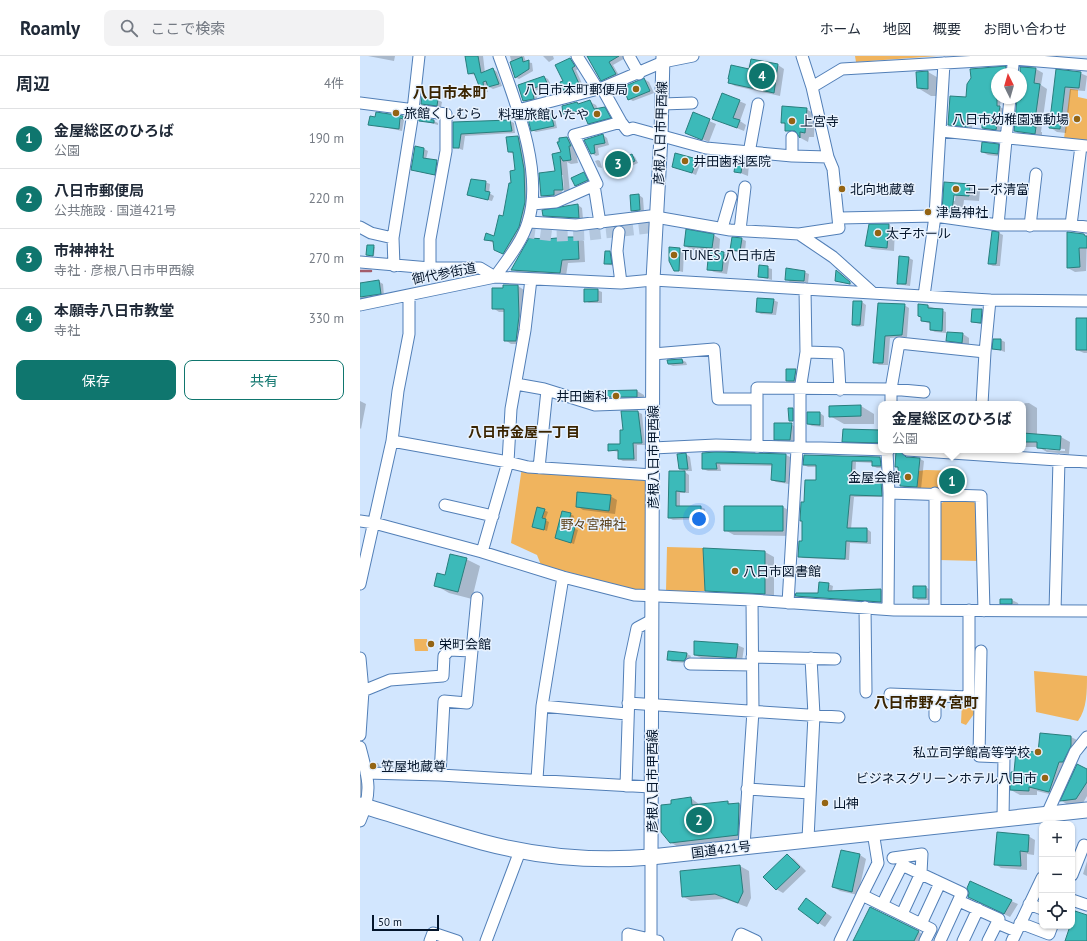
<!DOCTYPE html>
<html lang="ja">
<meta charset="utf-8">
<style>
body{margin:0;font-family:"PT Sans","Noto Sans JP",sans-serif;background:#f2f2f3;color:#1f2937}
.controls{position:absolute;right:12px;bottom:12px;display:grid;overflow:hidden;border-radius:8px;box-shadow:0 1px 3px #0004}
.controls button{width:36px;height:36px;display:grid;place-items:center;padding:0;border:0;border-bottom:1px solid #e0e1e3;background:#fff;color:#1f2937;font:20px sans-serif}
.compass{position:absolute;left:631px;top:12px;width:36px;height:36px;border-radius:50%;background:#fff;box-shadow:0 1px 3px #0004;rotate:355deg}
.scale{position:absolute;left:12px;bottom:10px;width:67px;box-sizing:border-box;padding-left:4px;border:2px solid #04152b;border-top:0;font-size:11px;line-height:14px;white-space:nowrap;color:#04152b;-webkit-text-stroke:3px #e8f2fe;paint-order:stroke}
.you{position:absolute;left:339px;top:463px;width:14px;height:14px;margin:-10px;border:3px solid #fff;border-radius:50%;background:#1a73e8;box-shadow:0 0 0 6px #1a73e833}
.badge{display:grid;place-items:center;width:26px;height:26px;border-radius:50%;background:#0f766e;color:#fff;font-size:13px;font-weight:700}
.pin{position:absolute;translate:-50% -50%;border:2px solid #fff;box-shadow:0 1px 4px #0006}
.popup{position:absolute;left:518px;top:345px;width:148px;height:52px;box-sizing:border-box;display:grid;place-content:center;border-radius:8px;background:#fff;filter:drop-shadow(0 1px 3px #0005);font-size:13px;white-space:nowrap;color:#747a83}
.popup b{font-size:15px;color:#1f2937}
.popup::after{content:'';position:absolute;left:50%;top:100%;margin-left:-8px;border:8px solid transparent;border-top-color:#fff}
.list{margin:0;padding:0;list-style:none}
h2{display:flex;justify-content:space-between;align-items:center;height:52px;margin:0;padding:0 16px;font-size:17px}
h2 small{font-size:13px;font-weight:400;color:#747a83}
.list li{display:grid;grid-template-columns:26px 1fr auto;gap:12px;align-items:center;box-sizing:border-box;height:60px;padding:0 16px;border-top:1px solid #e0e1e3}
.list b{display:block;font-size:15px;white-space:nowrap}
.list p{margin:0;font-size:13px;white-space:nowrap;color:#747a83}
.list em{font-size:13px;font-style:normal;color:#747a83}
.actions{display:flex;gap:8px;padding:12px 16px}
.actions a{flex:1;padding:9px 0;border:1px solid #0f766e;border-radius:8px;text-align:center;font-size:14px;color:#0f766e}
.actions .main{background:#0f766e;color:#fff}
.icon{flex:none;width:22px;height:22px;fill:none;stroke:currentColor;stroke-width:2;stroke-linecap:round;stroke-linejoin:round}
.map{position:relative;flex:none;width:727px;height:885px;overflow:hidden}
header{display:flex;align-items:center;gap:24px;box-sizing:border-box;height:56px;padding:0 20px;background:#fff;border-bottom:1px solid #e0e1e3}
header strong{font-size:19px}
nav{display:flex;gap:22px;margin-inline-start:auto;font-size:14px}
.search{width:280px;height:36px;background:#f2f2f3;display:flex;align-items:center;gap:10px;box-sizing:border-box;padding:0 14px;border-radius:8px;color:#747a83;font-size:15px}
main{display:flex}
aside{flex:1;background:#fff}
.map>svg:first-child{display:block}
.green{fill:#f0b45e}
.shadow{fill:#0003;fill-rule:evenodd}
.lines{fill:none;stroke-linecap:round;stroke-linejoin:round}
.stream{stroke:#a35c6b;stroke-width:2.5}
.building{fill:#3cbab9;stroke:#297e7d}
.minor-tunnel{stroke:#b3c7de;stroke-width:11;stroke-dasharray:11 5.5;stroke-linecap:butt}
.minor-casing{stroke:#527fb7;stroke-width:13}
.major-casing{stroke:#527fb7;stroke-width:15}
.highway-casing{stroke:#527fb7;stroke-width:17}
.minor{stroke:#fff;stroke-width:11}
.major{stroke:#fff;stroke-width:13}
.highway{stroke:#fff;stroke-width:15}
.poi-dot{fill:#946413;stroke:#e8f2fe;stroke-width:1.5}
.labels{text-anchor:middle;stroke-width:3;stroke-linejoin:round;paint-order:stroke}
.poi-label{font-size:13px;fill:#04152b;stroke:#e8f2fe;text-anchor:start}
.street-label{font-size:13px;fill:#04152b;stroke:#e8f2fe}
.park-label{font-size:13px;fill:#593e17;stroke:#e8f2fe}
.neighbourhood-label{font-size:14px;font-weight:bold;fill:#3a2400;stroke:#e8f2fe}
.quarter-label{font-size:15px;font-weight:bold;fill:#3a2400;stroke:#e8f2fe}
</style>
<header>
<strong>Roamly</strong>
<div class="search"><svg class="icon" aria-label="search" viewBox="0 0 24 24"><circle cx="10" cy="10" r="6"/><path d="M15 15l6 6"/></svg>ここで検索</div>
<nav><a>ホーム</a><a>地図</a><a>概要</a><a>お問い合わせ</a></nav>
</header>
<main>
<aside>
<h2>周辺<small>4件</small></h2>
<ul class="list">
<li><span class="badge">1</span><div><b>金屋総区のひろば</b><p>公園</p></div><em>190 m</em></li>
<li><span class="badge">2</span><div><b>八日市郵便局</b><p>公共施設 · 国道421号</p></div><em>220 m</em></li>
<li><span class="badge">3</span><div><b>市神神社</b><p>寺社 · 彦根八日市甲西線</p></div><em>270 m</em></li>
<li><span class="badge">4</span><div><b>本願寺八日市教堂</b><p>寺社</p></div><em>330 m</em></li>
</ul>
<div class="actions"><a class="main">保存</a><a>共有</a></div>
</aside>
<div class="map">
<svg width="727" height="885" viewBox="0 0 727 885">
<rect width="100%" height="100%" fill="#d2e6fe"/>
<path class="green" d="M495 0H578L496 6Z
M710 33 718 34V41L727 43V85L704 83Z
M162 411 286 418 285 487 288 537 181 509 177 499 151 487Z
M566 414 603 415 602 437 557 434 558 415Z
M588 443 612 444 617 449 619 505 579 504 580 448Z
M307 491 343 492 345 535H306Z
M54 583H67L68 595H55Z
M674 615 727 620C727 635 727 653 718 665L676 656Z
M602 645H619V651L606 669 601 667Z"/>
<path class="shadow" d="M8 0H35L34 5Z
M95 0H123L125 17 133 13 137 16 142 30 133 33 129 31 127 26 128 36 122 34 116 19 109 18 105 0Z
M150 0H164L166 6 172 7 173 15 159 23 155 21Z
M183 0H193L194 3 189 6Z
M228 0H266L267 1 253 9 260 21 246 27 242 24Z
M210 3 215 6 219 13 216 14 224 32 209 36 205 34 204 26Z
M392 4 418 9 424 13 420 40 375 30 370 27 390 14Z
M645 12 649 14V18H637V42H641L640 51 644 53 640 75 627 74 623 72V64L613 62 612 72 593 71 589 68 607 42 608 28Z
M676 13 683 17 681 29 687 33 681 76H682V81L662 79 655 75 658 42H661Z
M697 15 720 17 727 20 725 35 711 34 706 77 697 76 691 72Z
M568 16 582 24V40H571L558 32 557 17Z
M184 21 188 23 191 29 175 35 178 45 168 47 164 45 159 30Z
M284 23 289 26 294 37 273 45 269 43Z
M78 44 82 46 81 51 66 50 62 47Z
M379 45 386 48 380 65 386 69 384 75 354 63Z
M230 46 236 49 238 53 244 52 251 56 256 65 235 71 229 67 225 57 210 60 204 57 217 47 220 49Z
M446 53 455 58 454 81H449L448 86 426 74V69L422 66Z
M190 55 194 57 197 72 176 76 172 74 168 60Z
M333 58 356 68 349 86 326 76Z
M43 61 47 63 44 64 42 75 9 68 16 62Z
M60 64 74 65 78 67V69Z
M150 65 154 67 155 77 105 80 103 94 94 91V67Z
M243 79 247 82 249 89 238 92 239 99 236 100 231 97 225 84Z
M157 81 162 83 168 116 166 167 148 200 140 196 134 187 125 183 135 181 144 161 156 115 154 98 149 96Z
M207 82 214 86 218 107 211 108 207 106 210 137 204 138 203 119H201L202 138 189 144 182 140 196 116 194 98 202 97Z
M638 89 645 93 644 101 628 99 622 96Z
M64 93 68 95 66 103 81 107 78 120 52 114Z
M316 98 341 106 336 119 314 110Z
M272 99 275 101 278 107 267 112 268 115 261 118 257 116 259 100 263 103Z
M377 103H383L389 107 388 120 375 115Z
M238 104 240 105 242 112 238 111 235 105Z
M223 117 228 119 231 127 220 132 215 129Z
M125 126 130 128 129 137 134 140 132 145 108 139Z
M585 127 610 129 620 135 619 145 604 144 602 160 593 159 583 153ZM594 134H596L595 145H593Z
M279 139 283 142 284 156 276 157 272 155Z
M218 149 222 152 223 163 188 162 184 159Z
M529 169 535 173 534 195 512 193 506 189Z
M639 177 643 179 640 210H633L629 208Z
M708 177 727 180 726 215 715 216 708 212Z
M354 179 360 183 359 196 370 200 367 218 354 216 348 213 350 195 332 194 325 190Z
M218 182 224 185 225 206 208 207 206 220 158 217 153 213 186 184Z
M373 182 382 183 386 185 385 196H376L371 194Z
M13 190 15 191 14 200 7 199Z
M320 193 324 196 323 216 314 214Z
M250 196 254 199 255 210 245 208Z
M549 202 553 204 550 230 543 229 538 227Z
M400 210 412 213V224L399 221Z
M477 215 481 217 492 229 476 225Z
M444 216 449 218 448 227 430 226 426 223Z
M18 225 23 228 24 240 3 243 0 241V228Z
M144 230H158L164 234 162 288H151L145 284V256H139L133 252Z
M237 234 242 236V247H229L225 245Z
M413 244 418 246 416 259 401 258 397 256Z
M502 246 506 249 504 270 497 271 493 269Z
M519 248 544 249 549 252 547 281 530 282 528 309H519L514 306Z
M568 250 586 256V277L575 276 571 274V268L562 265Z
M622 254 626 257 625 269 612 266Z
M727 263V297H724L717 294Z
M603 278 609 282V290L594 288 587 284Z
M641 284 645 286V296L633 292Z
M322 304 326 306 327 309 313 310 308 308V305Z
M427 314H436L440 317 438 327H431L427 325Z
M277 335 284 339V344L242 345 235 341V336Z
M0 345 6 348 1 373 0 372Z
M669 347 677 352V379L701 381 710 386 709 398 687 396 678 391H663V348H650ZM686 392 705 393V395L686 394Z
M501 350 514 358V368H484L470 360Z
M433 353 437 355V367L430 364Z
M278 356 282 358 285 389H277V405H263L259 403V396L249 394 261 389 264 375Z
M460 357 464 360V371L452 370 448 368Z
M431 368 435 371 434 386H419L415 383Z
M521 375V394L497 393 483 385Z
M635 394H654V398L640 397Z
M540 396 548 402 560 403 564 405 561 433 546 432 541 429 539 413 536 410Z
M326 398 330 401 332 415H324L320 413Z
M343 398 426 399 430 401 429 428 416 426 412 424 413 410 360 409 361 415H348L343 413Z
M520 402 524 404 525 412H517L513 410V407L496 406 495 425 521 426 525 429 526 441H494L491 473H507L511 476V488L490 487 489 504 443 502 439 500 443 486V466L441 464 445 447 457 425V411H448L444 409Z
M310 416H325L329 419V437H320V451H341L345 453V463L313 464 309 462Z
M250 440 257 444 255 458 223 454 217 450Z
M365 451H423L432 456V480L374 479 365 474Z
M184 454 188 456 185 464 189 466 187 475 173 470Z
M210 458 214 460 211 471 218 474 214 488 196 482Z
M405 496 414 501V542L355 540 346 534Z
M106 503 120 510 112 543 89 537 75 529Z
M468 528 473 530 472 536 521 534 525 537V548L441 542 436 539 459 538Z
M566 531 570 534V544H558L554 541Z
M652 544 658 547 659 551H647L641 547Z
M377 589 384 592 382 605 341 602 335 599Z
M327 598 331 600 328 607 312 606 308 603Z
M681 679 711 681 719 685 697 740 677 735V739H660L651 734 655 717 678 697Z
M18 707 20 711 13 710V708Z
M718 709 727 714V740L723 747 708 749 702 745Z
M0 715 5 718 4 741 0 740Z
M331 742 340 749 368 746 372 749 379 748 388 753 386 784 320 792 310 786 312 748Z
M668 780 675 784 674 799 667 798V814L641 812 635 808Z
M482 795 500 799 506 803 498 839 480 835 473 831Z
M427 799 434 803 446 815 423 837 416 833Z
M727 805V820L723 818Z
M380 810 389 815 391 842 387 851 365 843 331 845 322 840Z
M609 841 651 845 658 848 650 861Z
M453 848 472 861 465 871 459 867Z
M559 876 567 881 566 885H495Z"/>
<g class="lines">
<path class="stream" d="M0 215H11"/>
</g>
<path class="building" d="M105 0H118L121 17 133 12 139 28 128 31 126 25 123 26 124 34 121 35 114 17 108 18Z
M227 0H259L249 6 256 18 241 25Z
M162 1 163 6 169 4V13L155 22 150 6Z
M210 2 215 10 212 12 220 30 204 35 200 26 203 25 195 9Z
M391 3 418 8 414 37 368 27 369 23H368L371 9 389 13Z
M646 10 645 18H637V50H640L636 74 622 72V63L609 61 608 71 588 69 590 40 606 41 607 28 611 22 610 13Z
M660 11 676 12 674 27 680 28 674 71H676L675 78 654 75 657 43 661 44Z
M696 13 721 16 719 32 705 31 700 73 689 72Z
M568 15V33L557 32 556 16Z
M184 20 187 27 172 33 174 43 163 45 158 29Z
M284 22 290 35 268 44 263 31Z
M362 37 380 44 373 62 380 64 377 72 352 63Z
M62 40 78 43 77 50 61 48Z
M230 44 234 53 245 51 251 62 228 68 222 54 203 58 202 50 217 46 218 48Z
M422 50 447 52 445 77 440 76V82L435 75H425V67H421Z
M190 54 194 70 171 75 167 59Z
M16 56 43 60V63L40 62 39 73 8 69 10 60 15 61Z
M333 56 350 63 342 84 325 77Z
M59 62 74 64V67L59 65Z
M150 64 152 75 101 78 99 92H93V66Z
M243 78 245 87 234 89 235 97 231 98 224 84Z
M158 80 164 113 165 146 159 171 143 198 134 194 133 185 124 184 126 177 134 180 139 159 143 160 149 127H151L150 115 155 114 153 96H148L146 81Z
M207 81 211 90H209L211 104 203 105 200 100 203 134H194V139L181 140 179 117 195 115 192 98 201 96 197 86H199V82Z
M622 86 639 88 638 98 621 96Z
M55 90 64 92 63 102 77 104 75 119 51 114Z
M315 97 337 103 332 117 312 111Z
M272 98 275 105 264 110 265 113 256 117 250 103 259 99 261 103Z
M376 102H383L381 117 374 116Z
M224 116 228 124 215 130 211 122Z
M111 123 126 125 125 135 130 136 128 144 107 139Z
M584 126 610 128 609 140 594 139 592 155 582 154Z
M279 138 280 154 271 155 270 139Z
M218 148 219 162 183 160 182 154Z
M509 168H529L527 192 505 190Z
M326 173 354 178 352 192 324 190Z
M632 175 639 176 636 208H628Z
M707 176 724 178 725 180H727V192H719L720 211 707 212Z
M208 181H218L219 203 202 204 200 217 151 214 169 182 186 183Z
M372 181 382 182 380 195 370 194Z
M7 189H14L13 200 6 199Z
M309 191 320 192 319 215H314L309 205Z
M349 193 364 196 362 215 347 214Z
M245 195H250L252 208H244Z
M539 200 549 201 546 228H537Z
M399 209 408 210V222L398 221Z
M426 212 445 215 444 225 425 224Z
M476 214 490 226V228L475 225Z
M19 224 21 238 0 241V227Z
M143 229H158L159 260 156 285H144V253H132V232H143Z
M224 233H238V245L224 246Z
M397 242 414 243 412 257 396 256Z
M493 245H502L500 269H492Z
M518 247 545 248 542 279 525 280 523 307H513Z
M558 248 568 249V252L583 253 582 275 570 274V266L561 265V261L558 260Z
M612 253H622L621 267 611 266Z
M716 262H727V294H716Z
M587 276 603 277 602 287 586 285Z
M633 283H641V294L632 293Z
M322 303 323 307 308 308 307 304Z
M426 313H436L434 325H426Z
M277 334V341H234V335Z
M501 349V360L469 361V350Z
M428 352H433V365H429Z
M261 355H278L282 387H273L274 403H258V394L248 395V388H260V374H263Z
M447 356H460V369L447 368Z
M414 367H432L430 384H414Z
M483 373 521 374V387L482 386Z
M663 377 701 380 700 394 677 392V386H663Z
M536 395H540L546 401 560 402 557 431 540 430V426H538V411H535Z
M356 396 426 398 425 426 411 424 412 408 356 407 357 413H342V397Z
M326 397 328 413H319L317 398Z
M444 399 520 401 521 410H512V405H492L491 424 521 425 522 440 490 439 487 472H507V486L486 485 485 503 438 501 439 485H442V465H440L441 446H444L445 424H456V409H443Z
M309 415H325V436L316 435V450H341V461L308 462Z
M217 436 251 439 249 455 216 451Z
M364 450H423V475H364Z
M177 451 185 453 182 462 186 463 184 474 172 471Z
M202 455 211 457 208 469 215 471 211 487 195 482Z
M343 492 405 495V538L345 535Z
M90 498 107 502 98 536 74 530 77 517 85 519Z
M459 526 469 527 468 535 521 533V546L435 540 436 537H458Z
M553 530H566V542H553Z
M640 543H652V548H640Z
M334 585 378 588 376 602 334 599Z
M308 595 327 597 326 602 324 605 307 604Z
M680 677 711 680V690L703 706H699L689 736 669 731V735L650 734 651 716H654L656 695 678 696Z
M717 708 727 713V726L716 743 700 745Z
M331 741 332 749 368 745V748L379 747 378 779 310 787 301 776V749L311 748V744Z
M637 776 669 779 668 796 660 795 661 810 634 809Z
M481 794 500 798 492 836 472 831Z
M427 798 440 811 416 834 403 821Z
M380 809 383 836 378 847 355 838 322 841 320 815Z
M610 825 652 844 644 858 608 841 609 837 607 832Z
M446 842 466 857 458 868 438 853Z
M510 851 559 875 554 885H493Z
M715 855 727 859V885H705L710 870H712Z"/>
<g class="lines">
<path class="minor-tunnel" d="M164 176 194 180 227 179 297 171"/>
<defs>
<path id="minor" d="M217 0 237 32
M269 0 279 18
M652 18 654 0
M452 31 482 13 654 3 727 9
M242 32 261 66 267 74 273 72 346 92 432 100 468 101
M0 47 86 58V95L70 183V212
M302 48 332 47
M158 54 242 32 303 6 333 0
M581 75 727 90
M432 81V100
M389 97 398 48
M234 129 240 167
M172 148 196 146 237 128 214 79 261 66
M480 162 575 160 638 169H711L727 171
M169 166 216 169 290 160 370 174 439 178 479 172 473 113 468 101 452 31 442 0
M638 169 650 42
M711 169 721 90
M670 170 676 118
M0 171 11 177 33 182
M362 172 371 141
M380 174 385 131
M259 176 257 195 261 227
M439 178 473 201 513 237
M0 206 70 212H120L135 221 261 227 293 224 630 244 727 245
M34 210 33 182 52 63 59 0
M564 240 575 160 584 7
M0 249 135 221C147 204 162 186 168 166 184 117 156 47 139 0
M446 296 478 297 480 334
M293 298 354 293 358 343H397
M156 328 184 333 235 349 293 347
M531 348V333L539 287 625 296
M622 348 625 296 630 244
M32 385 148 406 168 411 293 419
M397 391V332L531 333 564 336
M293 392 356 389 529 394
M547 394 727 406
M527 395 529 437 528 553
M179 412 187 334
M529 437 621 440 624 555
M575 437V554
M85 449 133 460
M0 465 14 467 122 496 203 521 274 539 392 544 534 554 727 555
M122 496 148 406 151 353 165 274 171 223
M0 528 32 385 38 335 49 278V239
M428 547 437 393 440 388V334L446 296 445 233
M505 551 506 636
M695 555 699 404
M621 595 619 700 644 701 643 762
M392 601 475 603
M0 602 3 635 0 679
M330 608 392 609
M3 635 30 624 83 620 84 600 89 594 112 595
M530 638 609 641V554
M268 647 479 661
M182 650 267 658
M575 660V640
M0 691C8 722 13 735 0 765
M6 717 80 719 291 731
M80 719 84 645 107 647 117 542
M177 723 182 650 203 521
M266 730 270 605 277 572 292 564
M387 733 450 737
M687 758 715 696 727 681
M448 783 454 659 451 602
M384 790 393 655 392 544
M544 801 542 809 602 837 580 885
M533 802 562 798 561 817 542 858
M712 819 724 789
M502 839 518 807 513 776
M712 844 727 849
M599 845 639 863 637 867 656 875
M669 848 682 853
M522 849 542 809
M660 867 689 878 692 870
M561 868 580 827
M70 885 73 877 97 885
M126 885 160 795
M268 885V878L298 885
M291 885V801
M378 885 381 878 396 885
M480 885 502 839 571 873 565 885
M603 885 618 853
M628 885 637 867
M652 885 682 822"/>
<path id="major" d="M291 801 293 224 301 80 303 0"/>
<path id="highway" d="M0 749C41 761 81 775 122 786 178 801 234 806 291 801L727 754"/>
</defs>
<use href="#minor" class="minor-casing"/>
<use href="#major" class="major-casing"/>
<use href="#highway" class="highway-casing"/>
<use href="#minor" class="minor"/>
<use href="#major" class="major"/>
<use href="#highway" class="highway"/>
</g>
<g class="poi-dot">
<circle cx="276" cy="33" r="4"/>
<circle cx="36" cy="57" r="4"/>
<circle cx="237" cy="58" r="4"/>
<circle cx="717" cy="63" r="4"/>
<circle cx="432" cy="65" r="4"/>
<circle cx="325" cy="105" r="4"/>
<circle cx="482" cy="133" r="4"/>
<circle cx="596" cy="133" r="4"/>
<circle cx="568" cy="156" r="4"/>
<circle cx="518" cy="177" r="4"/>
<circle cx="314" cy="199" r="4"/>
<circle cx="256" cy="340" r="4"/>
<circle cx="548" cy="421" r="4"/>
<circle cx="375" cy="515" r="4"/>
<circle cx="71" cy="588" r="4"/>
<circle cx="678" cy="696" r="4"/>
<circle cx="13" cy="710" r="4"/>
<circle cx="685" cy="722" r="4"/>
<circle cx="465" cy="747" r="4"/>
</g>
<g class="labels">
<g class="poi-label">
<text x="268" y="38" text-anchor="end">八日市本町郵便局</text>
<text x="44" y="62">旅館くしむら</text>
<text x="229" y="63" text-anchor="end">料理旅館いたや</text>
<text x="709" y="68" text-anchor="end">八日市幼稚園運動場</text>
<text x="440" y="70">上宮寺</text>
<text x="333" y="110">井田歯科医院</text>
<text x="490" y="138">北向地蔵尊</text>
<text x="604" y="138">コーポ清富</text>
<text x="576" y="161">津島神社</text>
<text x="526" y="182">太子ホール</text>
<text x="322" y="204">TUNES 八日市店</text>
<text x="248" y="345" text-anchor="end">井田歯科</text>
<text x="540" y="426" text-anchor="end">金屋会館</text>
<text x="383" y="520">八日市図書館</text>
<text x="79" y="593">栄町会館</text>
<text x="670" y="701" text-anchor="end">私立司学館高等学校</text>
<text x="21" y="715">笠屋地蔵尊</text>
<text x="677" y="727" text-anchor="end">ビジネスグリーンホテル八日市</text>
<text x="473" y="752">山神</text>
</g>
<g class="street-label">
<text transform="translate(300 77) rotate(-88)" y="5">彦根八日市甲西線</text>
<text transform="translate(84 217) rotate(-11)" y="5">御代参街道</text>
<text transform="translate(293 401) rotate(-90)" y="5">彦根八日市甲西線</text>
<text transform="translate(292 725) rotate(-90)" y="5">彦根八日市甲西線</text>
<text transform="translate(361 793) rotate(-7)" y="5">国道421号</text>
</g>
<g class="park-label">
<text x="233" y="473">野々宮神社</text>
</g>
<g class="neighbourhood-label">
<text x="164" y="381">八日市金屋一丁目</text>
</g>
<g class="quarter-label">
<text x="90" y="42">八日市本町</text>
<text x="566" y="652">八日市野々宮町</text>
</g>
</g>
</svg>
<div class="controls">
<button>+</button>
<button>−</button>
<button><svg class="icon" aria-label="locate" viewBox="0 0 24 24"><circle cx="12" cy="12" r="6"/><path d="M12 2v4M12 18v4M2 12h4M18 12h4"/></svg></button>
</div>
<svg class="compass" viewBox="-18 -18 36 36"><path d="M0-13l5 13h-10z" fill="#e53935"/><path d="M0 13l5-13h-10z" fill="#747a83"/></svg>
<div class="scale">50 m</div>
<div class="you"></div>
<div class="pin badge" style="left:592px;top:425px">1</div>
<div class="popup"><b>金屋総区のひろば</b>公園</div>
<div class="pin badge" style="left:339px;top:764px">2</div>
<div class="pin badge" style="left:258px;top:108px">3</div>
<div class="pin badge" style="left:402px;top:20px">4</div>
</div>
</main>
